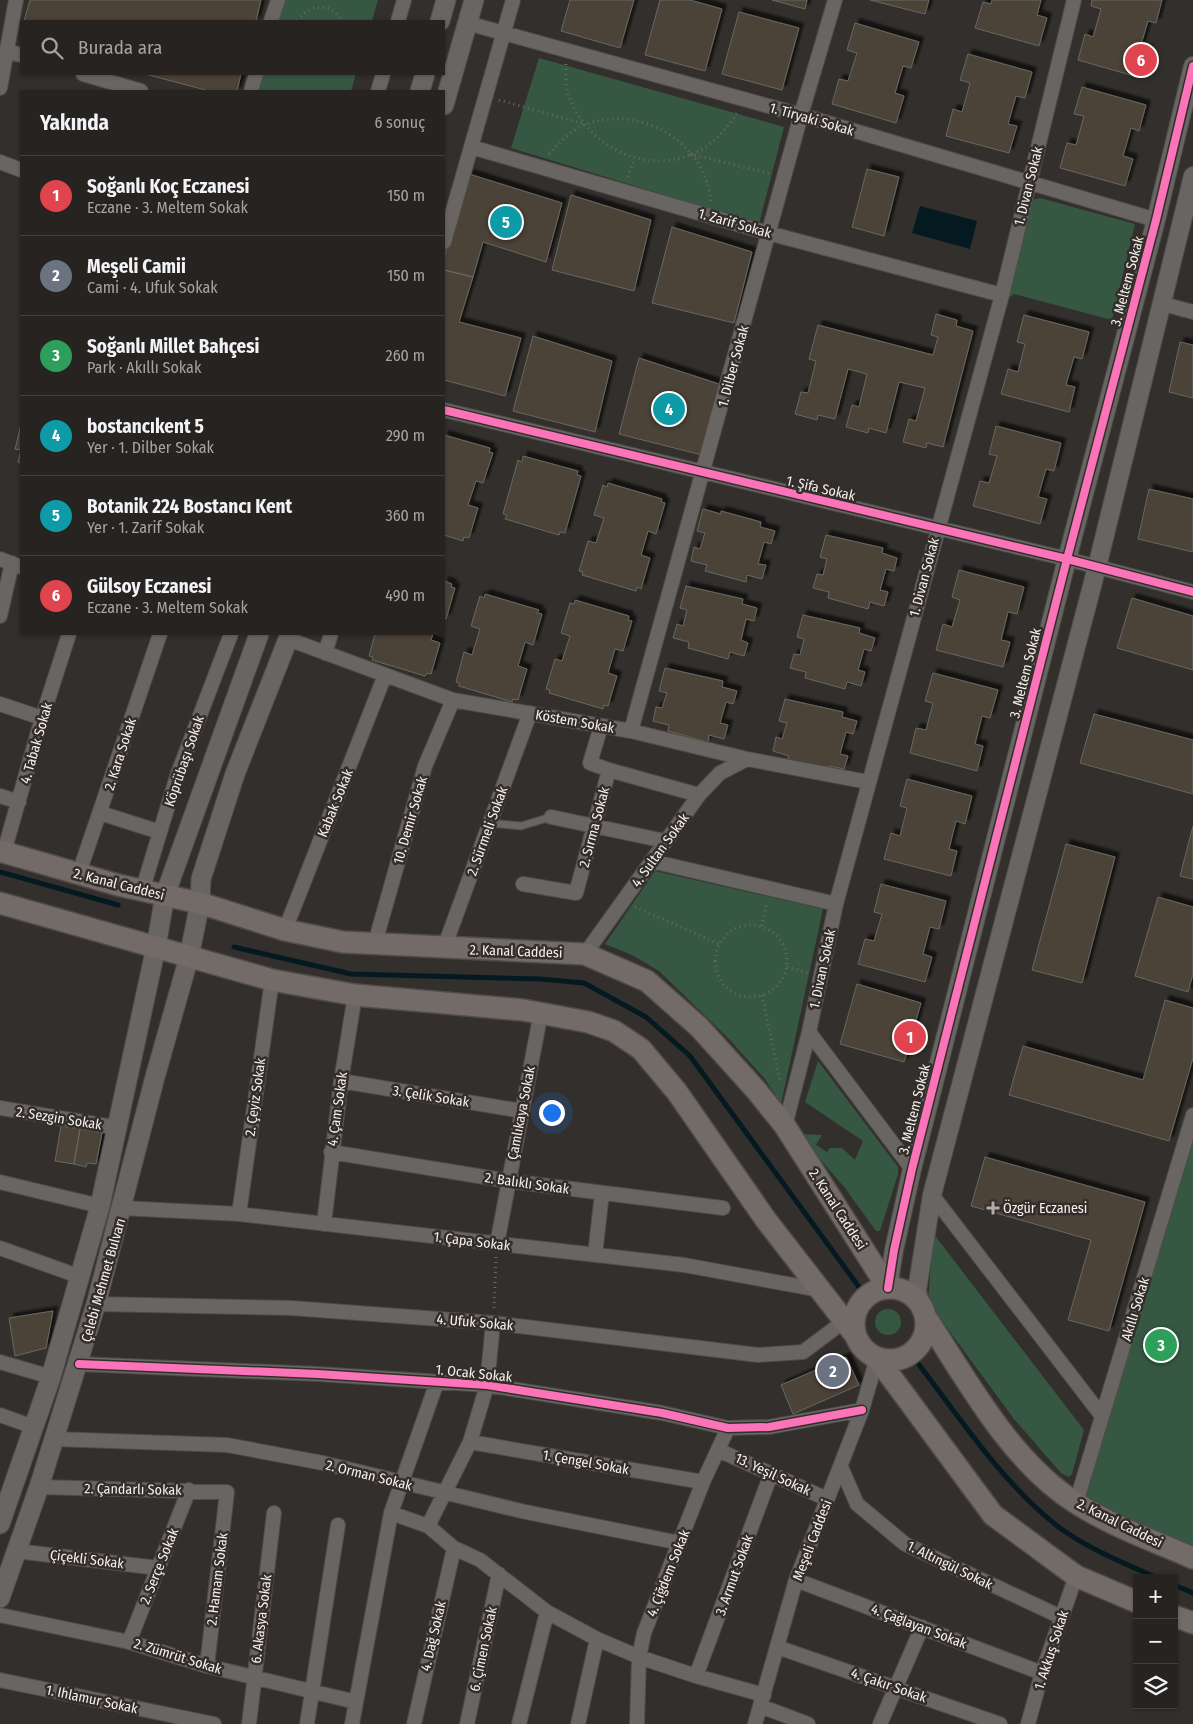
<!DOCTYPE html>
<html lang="tr">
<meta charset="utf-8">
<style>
body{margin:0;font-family:"Fira Sans Condensed",sans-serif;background:#2e2b2a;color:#f1f3f6}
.controls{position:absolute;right:15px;bottom:15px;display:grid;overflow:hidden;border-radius:0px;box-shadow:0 1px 4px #0004}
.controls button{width:45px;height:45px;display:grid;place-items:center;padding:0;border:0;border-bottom:1px solid #42403f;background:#262321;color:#f1f3f6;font:25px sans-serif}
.you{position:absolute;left:551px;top:1112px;width:18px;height:18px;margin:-12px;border:4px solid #fff;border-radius:50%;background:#1a73e8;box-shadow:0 0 0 8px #1a73e833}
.badge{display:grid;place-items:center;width:32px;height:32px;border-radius:50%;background:#b1adaa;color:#fff;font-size:16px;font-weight:700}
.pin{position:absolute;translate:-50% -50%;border:2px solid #fff;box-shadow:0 1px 5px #0006}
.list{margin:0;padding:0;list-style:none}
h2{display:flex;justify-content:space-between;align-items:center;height:65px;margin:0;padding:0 20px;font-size:21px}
h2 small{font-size:16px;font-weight:400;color:#a4a4a5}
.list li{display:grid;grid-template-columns:32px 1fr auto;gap:15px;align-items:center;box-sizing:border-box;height:80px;padding:0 20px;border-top:1px solid #42403f}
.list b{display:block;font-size:19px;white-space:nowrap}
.list p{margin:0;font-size:16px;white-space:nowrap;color:#a4a4a5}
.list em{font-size:16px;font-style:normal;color:#a4a4a5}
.icon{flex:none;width:28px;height:28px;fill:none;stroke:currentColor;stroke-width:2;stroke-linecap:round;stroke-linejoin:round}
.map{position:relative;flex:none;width:1193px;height:1724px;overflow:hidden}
.search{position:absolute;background:#262321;box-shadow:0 1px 4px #0004;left:20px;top:20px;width:425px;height:55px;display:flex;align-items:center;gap:12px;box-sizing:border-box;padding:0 18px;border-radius:0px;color:#a4a4a5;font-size:19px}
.panel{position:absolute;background:#262321;box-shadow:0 1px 4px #0004;left:20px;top:90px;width:425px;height:545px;border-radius:0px}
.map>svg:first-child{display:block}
.green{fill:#365843}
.water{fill:#051a20}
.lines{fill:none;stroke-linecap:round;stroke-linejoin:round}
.stream{stroke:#051a20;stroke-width:5}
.building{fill:#4b4338;stroke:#686764;filter:url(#shadow)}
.service-casing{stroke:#4e4b49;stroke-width:9}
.minor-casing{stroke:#4e4b49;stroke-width:16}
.tertiary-casing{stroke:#4e4b49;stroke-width:20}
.secondary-casing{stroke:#4e4b49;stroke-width:21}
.primary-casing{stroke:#4e4b49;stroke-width:24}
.path{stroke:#696766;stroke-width:3;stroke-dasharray:1 4;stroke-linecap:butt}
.service{stroke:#686563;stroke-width:7}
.minor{stroke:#686563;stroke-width:14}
.tertiary{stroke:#686563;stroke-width:18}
.secondary{stroke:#686563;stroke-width:19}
.primary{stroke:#736b68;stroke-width:21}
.cycleway-casing{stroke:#342e2a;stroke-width:11}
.cycleway{stroke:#fb73b8;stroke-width:8}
.poi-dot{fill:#b1adaa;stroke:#342e2a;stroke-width:2}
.labels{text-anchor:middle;stroke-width:5;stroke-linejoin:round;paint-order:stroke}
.street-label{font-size:14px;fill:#f5f1ee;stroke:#342e2a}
.poi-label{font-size:14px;fill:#f5f1ee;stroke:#342e2a;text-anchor:start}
</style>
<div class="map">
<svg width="1193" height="1724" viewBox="0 0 1193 1724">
<defs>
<filter id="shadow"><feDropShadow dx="4.5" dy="-4.5" stdDeviation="1" flood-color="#0009"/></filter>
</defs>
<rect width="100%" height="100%" fill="#322f2c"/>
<path class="green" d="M285 0H378L372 21H278Z
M539 58 784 127 759 224 511 148Z
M262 74H356L351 91H257Z
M1040 198 1135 224 1112 320 1014 294 1008 298 1032 200Z
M655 871 823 909 781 1104 765 1079 729 1039 659 971 632 955 605 944Z
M818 1061 898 1167V1174L880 1231H876L845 1188 800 1136 802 1134 822 1135 816 1145 827 1152 830 1148H842L855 1160 863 1141 805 1102Z
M1193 1120V1548L1082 1498Z
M936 1237 1084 1430 1072 1474 1069 1477 1061 1473 1014 1419 928 1302 932 1247 933 1238Z
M875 1322a13 13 0 1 1 26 0a13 13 0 1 1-26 0Z"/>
<path class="water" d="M920 206 977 221 970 249 912 233Z"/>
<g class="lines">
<path class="stream" d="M0 872 118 905
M234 947 351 974 540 979 584 983 646 1017 690 1056 862 1291
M917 1362C960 1418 1000 1480 1056 1525 1084 1547 1124 1563 1157 1578
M1174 1585 1193 1593"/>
</g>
<path class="building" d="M30 0H261L256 21H24Z
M570 0H634L620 48 561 31Z
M660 0H690L722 9 705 71 645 55Z
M772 0H807L805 9Z
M870 0H929L925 14Z
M992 0H1041L1037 15 1047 18 1039 46 975 28 983 2 991 4Z
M1092 0H1162L1156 23 1148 21 1140 48 1149 50 1141 78 1078 60 1085 34 1093 37 1101 9 1091 6Z
M739 12 799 28 782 90 722 74Z
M855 23 919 42 911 68 903 66 895 93 904 96 896 123 832 104 839 79 848 81 857 53 847 50Z
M968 54 1032 72 1025 98 1016 96 1008 124 1017 126 1009 153 946 136 953 109 962 112 970 83 960 80Z
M145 74H241L237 91H209Z
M1082 87 1146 105 1139 131 1131 128 1123 156 1133 159 1125 186 1060 168 1067 143 1076 145 1084 116 1074 114Z
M867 169 899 177 884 236 852 227Z
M469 174 562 203 546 262 483 242 473 277 444 270V258Z
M571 195 651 220 634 291 552 270Z
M672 227 752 252 734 323 652 303Z
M444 270 473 277 459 322 521 338 505 396 444 380Z
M936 314 957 320 956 326 973 331 943 447 927 443 926 448 903 442 909 419 916 421 925 388 899 382 886 433 869 428 868 433 846 427 852 405 859 407 867 374 848 369 835 419 818 415 817 420 795 414 801 392 808 393 816 361 809 359 818 325 933 355 938 337 931 335Z
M1024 315 1089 332 1082 359 1074 357 1066 385 1075 387 1069 412 1001 394 1008 369 1018 372 1025 344 1017 342Z
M533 336 612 361 595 432 513 411Z
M1180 342 1193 345V398L1169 392Z
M639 358 719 384 702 455 619 434Z
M21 425V463L18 462 21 450 15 449Z
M996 426 1061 443 1054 471 1046 469 1038 497 1047 499 1040 524 973 506 980 481 989 483 997 456 989 454Z
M444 435 490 448 489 452 493 453 483 483 476 481 468 505 478 508 469 538 464 537 463 541 444 535Z
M523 456 578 471 577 475 581 476 565 533 560 532 559 535 505 519 507 515 503 514 518 460 522 462Z
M608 483 662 499 661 502 665 503 656 534 648 531 641 555 650 558 641 589 637 587 636 591 582 575 583 572 579 571 588 541 596 543 604 518 594 515 603 485 607 487Z
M1149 489 1193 499V552L1138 539Z
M703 509 721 514V511L761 522 760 527 775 531 771 544 764 542 758 564 766 565 762 579 747 575 746 582 705 571 707 565 691 561 694 547 700 549 705 533 697 531Z
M826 535 883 548 882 553 897 558 894 571 886 569 880 590 888 592 884 606 870 602 868 609 828 598 829 592 813 588 817 574 823 575 827 559 820 557Z
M959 570 1024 587 1017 614 1008 612 1001 640 1010 642 1003 667 936 650 943 624 952 627 960 600 952 597Z
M444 581 452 584 451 587 455 588 446 619 444 618Z
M686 586 743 599 742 604 757 608 754 621 746 619 741 640 748 643 744 656 730 652 728 659 688 648 689 642 673 638 677 624 683 626 687 610 680 608Z
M485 594 539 610 537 613 542 614 533 645 525 642 518 666 527 669 518 700 513 699 512 702 459 686V683L456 682 464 652 472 655 480 629 471 626 480 596 484 598Z
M1132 598 1193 616V670L1117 648Z
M575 600 629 616 628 620 632 621 623 651 615 649 608 673 617 676 608 706 604 705 603 709 549 693 550 690 546 689 555 659 562 661 570 636 561 633 570 603 574 604Z
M803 615 860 628 859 633 875 638 871 651 864 649 858 670 865 672 861 686 847 682 845 689 805 678 806 672 790 668 794 654 800 655 804 639 797 637Z
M375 634H433L431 640 440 643 431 674 427 673 425 676 372 660 373 657 369 656Z
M665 668 723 681 722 687 737 691 733 704 726 702 720 723 728 725 724 739 709 735 708 742 668 731 669 725 653 721 656 707 662 708 667 693 659 691Z
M933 673 998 690 990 718 982 716 975 744 983 746 977 771 910 753 916 728 926 730 933 703 925 701Z
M785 699 843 712 842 717 857 721 853 734 846 732 840 754 848 756 844 769 829 766 827 772 787 761 789 756 773 751 776 737 782 739 787 723 779 721Z
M1094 714 1193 740V794L1080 763Z
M907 779 972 796 965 824 956 821 949 849 957 851 951 876 884 859 891 833 900 836 907 808 900 806Z
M1193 826V879L1180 876Z
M1066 844 1115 857 1082 983 1032 970Z
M881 884 946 901 939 929 930 927 923 954 932 957 925 982 858 964 865 939 874 941 882 914 874 912Z
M1158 897 1193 907V974L1188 992 1135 976Z
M857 984 921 1003 904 1062 840 1044Z
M1165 1000 1193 1008V1058L1169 1141 1009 1095 1023 1046 1143 1080Z
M61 1126 80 1129 74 1164 55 1161Z
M80 1129 102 1133 96 1164 87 1163 86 1167 74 1164Z
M985 1157 1145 1202 1109 1331 1068 1320 1091 1240 971 1206Z
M53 1311 46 1348 15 1356 9 1318Z
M846 1357 859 1385 793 1414 781 1385Z"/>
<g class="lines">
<defs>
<path id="service" d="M490 823 521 826 551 817"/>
<path id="minor" d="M271 21 278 0
M398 21 404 0
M467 23 801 115 1156 220
M7 51 21 55
M83 74 141 91
M0 88 16 0
M251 91 256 74
M378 91 383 74
M471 147 768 233 1002 295
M0 162 21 170
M444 242 513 0
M1163 304 1193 312
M444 410 1067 559 1193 592
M0 559 21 567
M0 616 12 563
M288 639 453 700 631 731 747 759 868 782
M325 653 331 634
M0 704 42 718
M601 726 590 763 609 770
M631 731 801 115 835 0
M0 796 19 802
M100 813 160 832
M551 817 665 841
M4 852 42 718 69 634
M651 861 836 904
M79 873 160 634
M523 884 576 893 609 770 699 795
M142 891 178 773 231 634
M285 930 385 675
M375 943 425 766 453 700
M444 948 530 713
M585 954 699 795 720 773 747 759
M809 1032 912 1169
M341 1081 522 1111
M0 1108 119 1128
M785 1126 809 1032 836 904 1002 295 1074 0
M331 1152 509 1181 723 1208
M0 1182 100 1206
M932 1195 1102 1416
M122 1208 239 1214 684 1265 820 1290
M239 1214 272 980
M324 1224 341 1081 355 995
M497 1244 541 1012
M0 1248 81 1277
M595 1255 602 1193
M96 1304 291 1308 493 1323 758 1355 803 1352 843 1322
M0 1362 51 1377
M79 1364 318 1374 487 1385 662 1413 728 1428 769 1427 862 1410
M0 1415 34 1427
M54 1439 227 1445 323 1463 521 1511 680 1543
M470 1442 703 1482
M718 1450 827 1499
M841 1467 857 1504 905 1544 1061 1617
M39 1487 227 1492 207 1666
M1076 1503 1193 1115
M391 1513 428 1526 454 1548 480 1560 547 1612 597 1639 639 1657 696 1676 764 1695
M428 1526 470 1442 487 1385 493 1323
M16 1551 158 1568
M796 1580 1042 1673
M0 1615 129 1642 207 1666 356 1702
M129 1642 189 1490
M777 1647 1000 1724
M696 1676 771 1474
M0 1680 214 1724
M760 1706 808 1724
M249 1724 274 1513
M307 1724 338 1525
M352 1724 391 1513 437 1382
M414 1724 454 1548
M467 1724 499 1574
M519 1724 547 1612
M578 1724 597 1639
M637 1724 639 1657 644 1633 703 1482 728 1428
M755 1724 796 1580 862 1410 877 1358
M880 1724 922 1627
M1028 1724 1042 1673 1076 1576"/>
<path id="tertiary" d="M888 1288 894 1250 912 1169 1067 559 1156 220 1193 66
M920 1304 917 1290 932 1195 1097 567 1193 176"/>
<path id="secondary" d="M440 21 446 0
M420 91 425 74
M444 105 474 0
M0 1524 51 1377 100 1206 156 947 165 895 259 634
M0 1598 39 1487 96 1304 155 1077 189 957 200 903 201 879 235 774 290 634"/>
<path id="primary" d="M0 851 118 885 200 903 285 930 343 942 585 954 647 981 699 1027 756 1090 785 1126 888 1288
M0 903 272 980 355 995 523 1010 588 1022 614 1031 641 1049 677 1092 766 1220 856 1336
M854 1324a36 36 0 1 1 72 0a36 36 0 1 1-72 0Z
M925 1316C968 1381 1009 1460 1076 1503 1112 1526 1154 1541 1193 1558
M877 1358 993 1515 1076 1576 1137 1602
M1174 1616 1193 1623"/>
</defs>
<use href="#service" class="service-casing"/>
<use href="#minor" class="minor-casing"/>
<use href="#tertiary" class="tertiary-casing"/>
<use href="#secondary" class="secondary-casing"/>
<use href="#primary" class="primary-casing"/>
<path class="path" d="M298 21C307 4 333 1 341 21
M566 64C566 74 565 85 568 94 587 149 652 180 704 148 718 139 728 126 738 112
M499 100 584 124
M549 154C559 143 570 131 584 125 639 103 707 142 711 203
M690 154 771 174
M628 177 634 159
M635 907 719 944
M715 961a36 36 0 1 1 72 0a36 36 0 1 1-72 0Z
M762 926 767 902
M787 967 808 973
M762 995 780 1081
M494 1308 496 1257"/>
<use href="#service" class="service"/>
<use href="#minor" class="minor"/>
<use href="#tertiary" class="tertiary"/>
<use href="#secondary" class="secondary"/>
<use href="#primary" class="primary"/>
<defs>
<path id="cycleway" d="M444 410 1067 559 1193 592
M888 1288 894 1250 912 1169 1067 559 1156 220 1193 66
M79 1364 318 1374 487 1385 662 1413 728 1428 769 1427 862 1410"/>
</defs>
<use href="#cycleway" class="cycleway-casing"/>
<use href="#cycleway" class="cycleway"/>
</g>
<path class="poi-dot" d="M990.5 1200.5h5v5h5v5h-5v5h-5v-5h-5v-5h5z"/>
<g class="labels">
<g class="street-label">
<text transform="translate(812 119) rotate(16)" y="5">1. Tiryaki Sokak</text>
<text transform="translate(1028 186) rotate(-76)" y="5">1. Divan Sokak</text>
<text transform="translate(735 223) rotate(16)" y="5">1. Zarif Sokak</text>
<text transform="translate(1127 281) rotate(-75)" y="5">3. Meltem Sokak</text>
<text transform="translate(733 366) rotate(-75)" y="5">1. Dilber Sokak</text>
<text transform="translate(821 488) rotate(13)" y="5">1. Şifa Sokak</text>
<text transform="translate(924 577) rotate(-75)" y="5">1. Divan Sokak</text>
<text transform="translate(1025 673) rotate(-76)" y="5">3. Meltem Sokak</text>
<text transform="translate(575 721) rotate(10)" y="5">Köstem Sokak</text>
<text transform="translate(36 743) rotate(-74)" y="5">4. Tabak Sokak</text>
<text transform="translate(120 754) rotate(-72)" y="5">2. Kara Sokak</text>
<text transform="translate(184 761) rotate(-71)" y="5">Köprübaşı Sokak</text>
<text transform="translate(335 803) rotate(-68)" y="5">Kabak Sokak</text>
<text transform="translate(410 820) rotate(-74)" y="5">10. Demir Sokak</text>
<text transform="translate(594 827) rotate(-75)" y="5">2. Sırma Sokak</text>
<text transform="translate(487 831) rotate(-70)" y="5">2. Sürmeli Sokak</text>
<text transform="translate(660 850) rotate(-54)" y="5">4. Sultan Sokak</text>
<text transform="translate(119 884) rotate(14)" y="5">2. Kanal Caddesi</text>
<text transform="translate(516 951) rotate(2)" y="5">2. Kanal Caddesi</text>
<text transform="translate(822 969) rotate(-78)" y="5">1. Divan Sokak</text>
<text transform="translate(431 1096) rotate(9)" y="5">3. Çelik Sokak</text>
<text transform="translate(255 1097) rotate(-82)" y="5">2. Çeyiz Sokak</text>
<text transform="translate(337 1109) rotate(-82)" y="5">4. Çam Sokak</text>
<text transform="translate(914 1109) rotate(-76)" y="5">3. Meltem Sokak</text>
<text transform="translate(521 1113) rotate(-79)" y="5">Çamlıkaya Sokak</text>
<text transform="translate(59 1118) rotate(9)" y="5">2. Sezgin Sokak</text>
<text transform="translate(527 1183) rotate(8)" y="5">2. Balıklı Sokak</text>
<text transform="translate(838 1209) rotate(57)" y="5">2. Kanal Caddesi</text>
<text transform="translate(472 1241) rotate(7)" y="5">1. Çapa Sokak</text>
<text transform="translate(103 1280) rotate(-74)" y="5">Çelebi Mehmet Bulvarı</text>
<text transform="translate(1135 1309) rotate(-73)" y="5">Akıllı Sokak</text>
<text transform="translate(475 1322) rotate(5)" y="5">4. Ufuk Sokak</text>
<text transform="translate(474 1373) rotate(6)" y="5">1. Ocak Sokak</text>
<text transform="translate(586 1462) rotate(10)" y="5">1. Çengel Sokak</text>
<text transform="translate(773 1474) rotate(25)" y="5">13. Yeşil Sokak</text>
<text transform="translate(369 1475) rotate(14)" y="5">2. Orman Sokak</text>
<text transform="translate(133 1489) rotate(1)" y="5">2. Çandarlı Sokak</text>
<text transform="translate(1120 1523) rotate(26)" y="5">2. Kanal Caddesi</text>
<text transform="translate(812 1540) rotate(-69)" y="5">Meşeli Caddesi</text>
<text transform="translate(87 1559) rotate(7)" y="5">Çiçekli Sokak</text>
<text transform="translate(950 1565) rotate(26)" y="5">1. Altıngül Sokak</text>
<text transform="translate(159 1566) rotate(-68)" y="5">2. Serçe Sokak</text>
<text transform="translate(668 1573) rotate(-68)" y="5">4. Çiğdem Sokak</text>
<text transform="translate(734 1575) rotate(-70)" y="5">3. Armut Sokak</text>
<text transform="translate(217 1579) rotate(-83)" y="5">2. Hamam Sokak</text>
<text transform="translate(261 1619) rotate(-83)" y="5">6. Akasya Sokak</text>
<text transform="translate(919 1626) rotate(21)" y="5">4. Çağlayan Sokak</text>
<text transform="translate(433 1636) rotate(-77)" y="5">4. Dağ Sokak</text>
<text transform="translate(483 1649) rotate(-78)" y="5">6. Çimen Sokak</text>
<text transform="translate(1051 1650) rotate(-72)" y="5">1. Akkuş Sokak</text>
<text transform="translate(178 1656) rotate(17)" y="5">2. Zümrüt Sokak</text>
<text transform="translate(889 1685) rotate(19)" y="5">4. Çakır Sokak</text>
<text transform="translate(92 1699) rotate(12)" y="5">1. Ihlamur Sokak</text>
</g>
<g class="poi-label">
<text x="1003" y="1213">Özgür Eczanesi</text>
</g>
</g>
</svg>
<div class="controls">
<button>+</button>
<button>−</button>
<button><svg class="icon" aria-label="layers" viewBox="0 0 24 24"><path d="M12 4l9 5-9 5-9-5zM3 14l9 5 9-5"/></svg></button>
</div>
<div class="you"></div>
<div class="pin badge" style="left:910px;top:1037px;background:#e0444e">1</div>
<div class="pin badge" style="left:833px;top:1371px;background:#6b7280">2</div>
<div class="pin badge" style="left:1161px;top:1345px;background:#2e9e5b">3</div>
<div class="pin badge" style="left:669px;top:409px;background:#0f9aa8">4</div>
<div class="pin badge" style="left:506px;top:222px;background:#0f9aa8">5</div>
<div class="pin badge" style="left:1141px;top:60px;background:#e0444e">6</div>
<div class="search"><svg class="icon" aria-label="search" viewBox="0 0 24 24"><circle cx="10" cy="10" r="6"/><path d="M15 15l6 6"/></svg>Burada ara</div>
<section class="panel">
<h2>Yakında<small>6 sonuç</small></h2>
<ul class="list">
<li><span class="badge" style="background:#e0444e">1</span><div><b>Soğanlı Koç Eczanesi</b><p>Eczane · 3. Meltem Sokak</p></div><em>150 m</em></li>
<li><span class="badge" style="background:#6b7280">2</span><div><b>Meşeli Camii</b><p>Cami · 4. Ufuk Sokak</p></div><em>150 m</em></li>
<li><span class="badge" style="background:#2e9e5b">3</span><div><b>Soğanlı Millet Bahçesi</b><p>Park · Akıllı Sokak</p></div><em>260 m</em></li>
<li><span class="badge" style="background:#0f9aa8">4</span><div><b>bostancıkent 5</b><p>Yer · 1. Dilber Sokak</p></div><em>290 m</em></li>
<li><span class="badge" style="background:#0f9aa8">5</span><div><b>Botanik 224 Bostancı Kent</b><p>Yer · 1. Zarif Sokak</p></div><em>360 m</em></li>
<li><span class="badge" style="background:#e0444e">6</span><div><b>Gülsoy Eczanesi</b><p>Eczane · 3. Meltem Sokak</p></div><em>490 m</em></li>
</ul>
</section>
</div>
